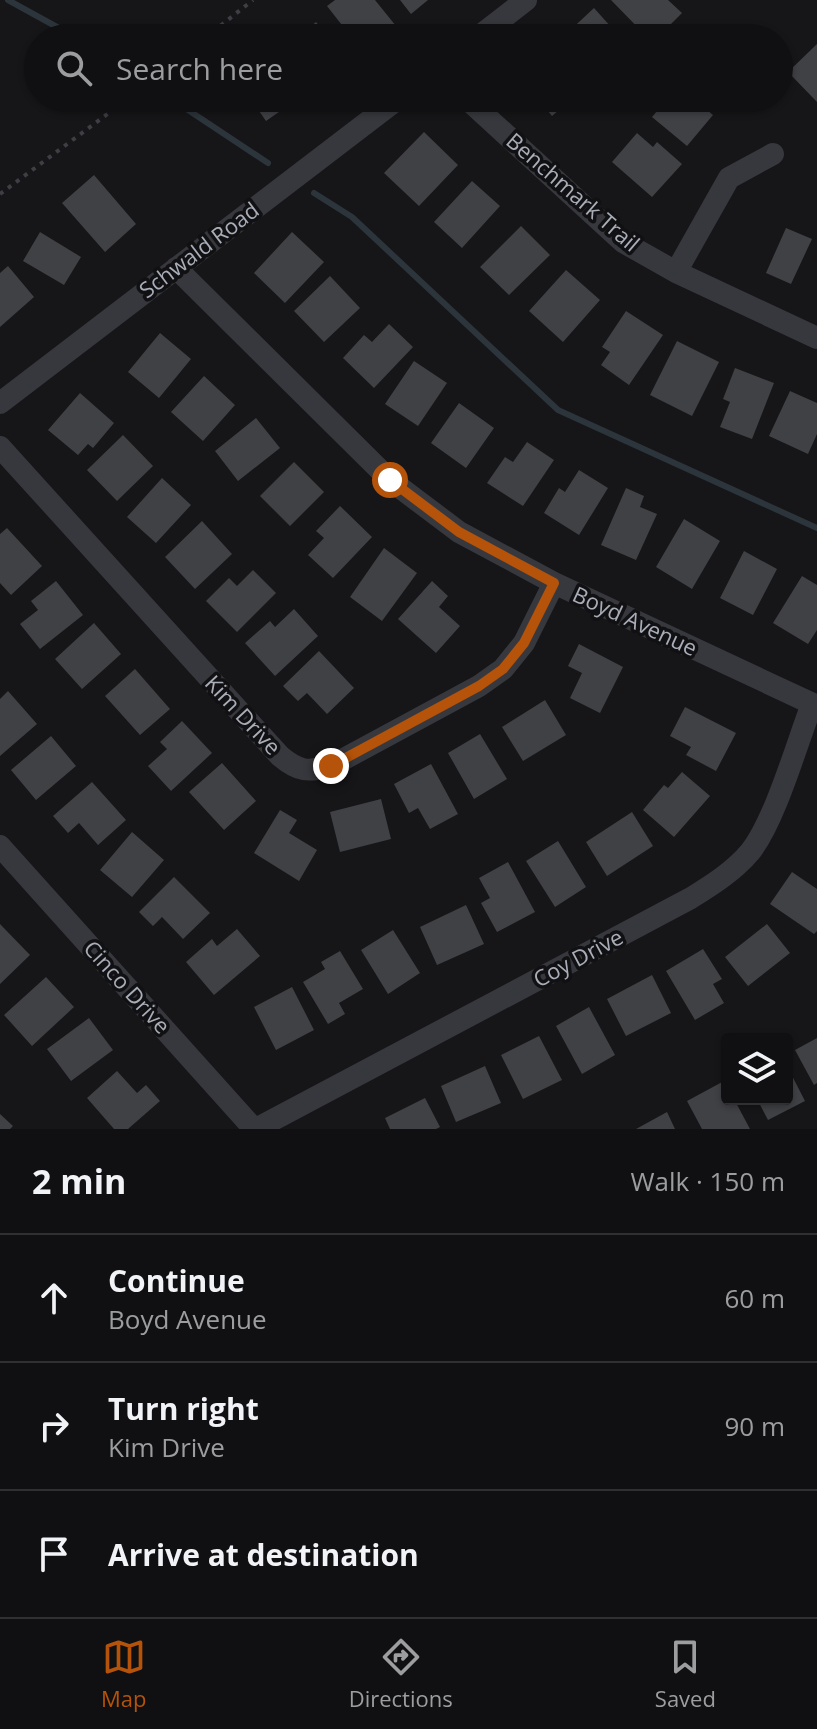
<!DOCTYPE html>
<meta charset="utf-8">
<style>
body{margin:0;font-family:"Open Sans",sans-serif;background:#19191b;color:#f1f3f6}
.controls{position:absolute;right:24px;bottom:24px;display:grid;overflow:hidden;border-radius:8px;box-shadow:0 2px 6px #0004}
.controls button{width:72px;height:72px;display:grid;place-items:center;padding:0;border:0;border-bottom:2px solid #303032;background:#101012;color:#f1f3f6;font:40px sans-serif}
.stop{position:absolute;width:24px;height:24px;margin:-18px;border:6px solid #b45309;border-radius:50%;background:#fff}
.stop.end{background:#b45309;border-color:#fff;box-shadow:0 2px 8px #0008}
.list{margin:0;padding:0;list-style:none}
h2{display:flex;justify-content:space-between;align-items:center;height:104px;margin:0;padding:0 32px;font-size:34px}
h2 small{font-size:26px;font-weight:400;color:#9c9d9f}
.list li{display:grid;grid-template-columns:52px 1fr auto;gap:24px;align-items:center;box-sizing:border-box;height:128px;padding:0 32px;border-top:2px solid #303032}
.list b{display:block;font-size:30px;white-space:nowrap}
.list p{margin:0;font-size:26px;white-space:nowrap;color:#9c9d9f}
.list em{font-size:26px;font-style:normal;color:#9c9d9f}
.icon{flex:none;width:44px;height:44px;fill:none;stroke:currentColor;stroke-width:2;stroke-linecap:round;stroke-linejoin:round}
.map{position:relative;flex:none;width:817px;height:1129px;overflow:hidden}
.search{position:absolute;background:#101012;box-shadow:0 2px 6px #0004;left:24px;right:24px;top:24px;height:88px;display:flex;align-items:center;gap:20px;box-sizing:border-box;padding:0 28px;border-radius:44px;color:#9c9d9f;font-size:30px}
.sheet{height:488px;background:#101012}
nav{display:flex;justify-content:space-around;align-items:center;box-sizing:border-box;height:112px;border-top:2px solid #303032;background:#101012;font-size:22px;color:#9c9d9f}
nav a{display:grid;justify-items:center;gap:4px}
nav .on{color:#b45309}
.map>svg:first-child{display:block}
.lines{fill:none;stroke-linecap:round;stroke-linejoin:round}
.stream{stroke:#2c353c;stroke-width:6}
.building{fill:#404145}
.path{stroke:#3d3f44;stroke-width:4;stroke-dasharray:4 6;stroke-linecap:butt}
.street{stroke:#37383d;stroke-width:22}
.route{stroke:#b45309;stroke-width:10}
.labels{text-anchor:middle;stroke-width:7;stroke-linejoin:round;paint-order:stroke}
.street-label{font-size:22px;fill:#a8adb8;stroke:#111113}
</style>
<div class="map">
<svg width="817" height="1129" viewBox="0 0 817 1129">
<rect width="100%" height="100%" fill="#161618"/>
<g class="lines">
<path class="stream" d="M8 0 77 38
M170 98 268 163
M314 193 352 217 558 410 817 528"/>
</g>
<path class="building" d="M335 0H375L396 26 381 38H352L327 6Z
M400 0H428L411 14Z
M611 0H668L682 13 657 38H648Z
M594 8 621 38H568L565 35Z
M316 22 329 38H296Z
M817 44V102L788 72Z
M250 98H299L266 121Z
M537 98H573L552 116Z
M668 98H693L713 115 687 146 652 117Z
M424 132 458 165 419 206 384 173Z
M637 133 653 147 657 142 682 164 652 197 612 162Z
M94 175 136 224 105 252 62 203Z
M472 181 500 206 462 248 434 222Z
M521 226 550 255 509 295 480 267Z
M786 228 812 239 791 284 766 273Z
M40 232 81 257 64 285 23 261Z
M292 232 324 262 285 303 254 273Z
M8 266 34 297 0 327V273Z
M566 270 600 300 563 342 529 311Z
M330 276 360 308 324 342 294 311Z
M626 311 663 335 629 385 601 365 610 352 602 347Z
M389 324 413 347 374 388 343 358 364 335 372 342Z
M160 333 191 359 159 398 128 372Z
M677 341 719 362 692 416 650 395Z
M414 361 447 383 418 426 385 404Z
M735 368 774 383 752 439 720 427 730 402 723 399Z
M204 376 235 405 203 441 171 412Z
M790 391 817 403V434L808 454 769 436Z
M80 393 114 423 93 448 88 444 78 455 48 430Z
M459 403 494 428 466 468 431 443Z
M256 418 280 448 238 481 215 451Z
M123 435 153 466 117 501 87 470Z
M527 442 554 460 523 506 487 483 505 457 513 462Z
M294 462 324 492 290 526 260 496Z
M579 470 608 488 579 535 544 513 559 488 565 492Z
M162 478 191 505 156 543 127 517Z
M626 488 644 496 640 507 657 514 636 560 601 545Z
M340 506 372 537 333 578 308 555 324 538 316 531Z
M684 519 720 541 692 589 656 567Z
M202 521 232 554 195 589 165 557Z
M7 528 42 566 11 595 0 583V534Z
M384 548 417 573 382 621 350 597Z
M744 551 777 569 753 615 720 598Z
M253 570 276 593 237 632 206 601 229 578 237 586Z
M802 576 817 585V630L808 644 773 623Z
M56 581 83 615 40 649 20 624 38 610 31 601Z
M432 581 448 596 439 607 460 626 436 653 398 619Z
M294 609 318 636 275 676 245 643 270 621 275 627Z
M94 623 121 654 82 689 55 659Z
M579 644 623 667 600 713 570 698 582 673 568 666Z
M319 651 354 688 327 714 307 693 298 701 283 686Z
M135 669 170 709 140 735 105 696Z
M8 691 37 724 0 756V699Z
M545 700 566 735 523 761 502 727Z
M685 707 736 733 716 771 686 755 691 747 670 736Z
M182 721 212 753 171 791 148 766 167 749 160 742Z
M480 734 507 779 474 799 448 753Z
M51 736 76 766 36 800 11 770Z
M222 763 256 801 224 830 189 792Z
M431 764 458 814 430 829 418 808 409 813 394 784Z
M682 772 710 796 674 837 643 810 664 785 668 788Z
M92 782 126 820 98 845 79 823 68 833 53 816Z
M381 799 391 839 340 852 330 812Z
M280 810 297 820 289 833 317 850 299 881 254 853Z
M632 812 653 846 607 876 586 842Z
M132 832 164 860 132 897 100 870Z
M558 841 586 887 555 907 526 861Z
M508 862 535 912 497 932 481 903 490 898 479 878Z
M792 872 817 889V931L814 934 770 904Z
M174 877 210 913 183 939 162 917 153 926 139 912Z
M466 905 484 944 437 965 420 927Z
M0 924 30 955 0 984Z
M767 924 790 953 748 986 725 957Z
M237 929 260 956 214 995 186 962 212 939 217 946Z
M393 930 420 973 388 994 361 950Z
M703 949 722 979 713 984 724 1003 695 1020 666 971Z
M340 951 363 989 339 1003 345 1014 328 1024 303 982 325 969 321 962Z
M652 975 671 1013 626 1036 607 999Z
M46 977 74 1007 32 1046 4 1015Z
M292 987 314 1030 276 1050 254 1007Z
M589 1007 615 1055 582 1074 556 1026Z
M89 1018 113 1050 71 1081 47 1049Z
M539 1036 562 1080 523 1099 501 1055Z
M817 1038V1083L814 1085 795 1050Z
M485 1066 501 1103 456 1122 441 1086Z
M787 1066 805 1101 768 1120 757 1099H787Z
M117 1071 137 1093 146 1085 160 1101 128 1129H114L87 1098Z
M724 1081 727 1086V1099H734L750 1129H702L687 1101Z
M425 1098 440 1127 436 1129H390L385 1118Z
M667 1112 675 1129H636Z
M0 1114 13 1126 10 1129H0Z"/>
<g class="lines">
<path class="path" d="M205 38 253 0
M0 194 129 98"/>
<path class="street" d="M477 38 526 0
M466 98 623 242 676 272 817 338
M176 268 390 480 459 532 554 583 817 706
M676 272 729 178 773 154
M0 403 399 98
M0 447 280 756C299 772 308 772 331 766L479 686 503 669 524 643 554 583
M0 846 254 1129
M256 1129 691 898C712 885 734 871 750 852 775 821 797 743 812 704"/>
</g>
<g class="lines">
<path class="route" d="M331 766 479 686 503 669 524 643 554 583 459 532 390 480"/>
</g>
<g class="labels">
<g class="street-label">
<text transform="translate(573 192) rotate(41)" y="8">Benchmark Trail</text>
<text transform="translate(199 250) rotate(-37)" y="8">Schwald Road</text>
<text transform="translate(635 621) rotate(25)" y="8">Boyd Avenue</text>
<text transform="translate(243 715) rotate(47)" y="8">Kim Drive</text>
<text transform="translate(578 958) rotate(-28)" y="8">Coy Drive</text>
<text transform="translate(127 987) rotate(48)" y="8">Cinco Drive</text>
</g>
</g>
</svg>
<div class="controls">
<button><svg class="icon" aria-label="layers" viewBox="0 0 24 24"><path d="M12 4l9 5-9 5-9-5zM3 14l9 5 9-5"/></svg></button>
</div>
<div class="stop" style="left:390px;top:480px"></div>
<div class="stop end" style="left:331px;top:766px"></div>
<div class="search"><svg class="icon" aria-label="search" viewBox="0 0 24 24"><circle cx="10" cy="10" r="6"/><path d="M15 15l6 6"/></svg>Search here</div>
</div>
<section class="sheet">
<h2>2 min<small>Walk · 150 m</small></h2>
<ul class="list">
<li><svg class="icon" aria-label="ahead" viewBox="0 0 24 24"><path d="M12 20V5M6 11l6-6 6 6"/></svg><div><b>Continue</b><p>Boyd Avenue</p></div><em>60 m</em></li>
<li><svg class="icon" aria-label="right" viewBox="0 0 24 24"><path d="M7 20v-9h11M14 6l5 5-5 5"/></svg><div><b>Turn right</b><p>Kim Drive</p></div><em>90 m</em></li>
<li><svg class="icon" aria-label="arrive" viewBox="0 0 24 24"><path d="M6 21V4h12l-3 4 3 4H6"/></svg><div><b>Arrive at destination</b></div></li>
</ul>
</section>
<nav>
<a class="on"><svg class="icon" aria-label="map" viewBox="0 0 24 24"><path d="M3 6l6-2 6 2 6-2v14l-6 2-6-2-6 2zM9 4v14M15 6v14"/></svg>Map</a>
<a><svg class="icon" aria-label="directions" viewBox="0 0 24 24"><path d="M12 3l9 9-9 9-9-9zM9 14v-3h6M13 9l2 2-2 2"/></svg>Directions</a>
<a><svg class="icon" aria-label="saved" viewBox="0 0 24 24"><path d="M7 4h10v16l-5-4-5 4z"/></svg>Saved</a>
</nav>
